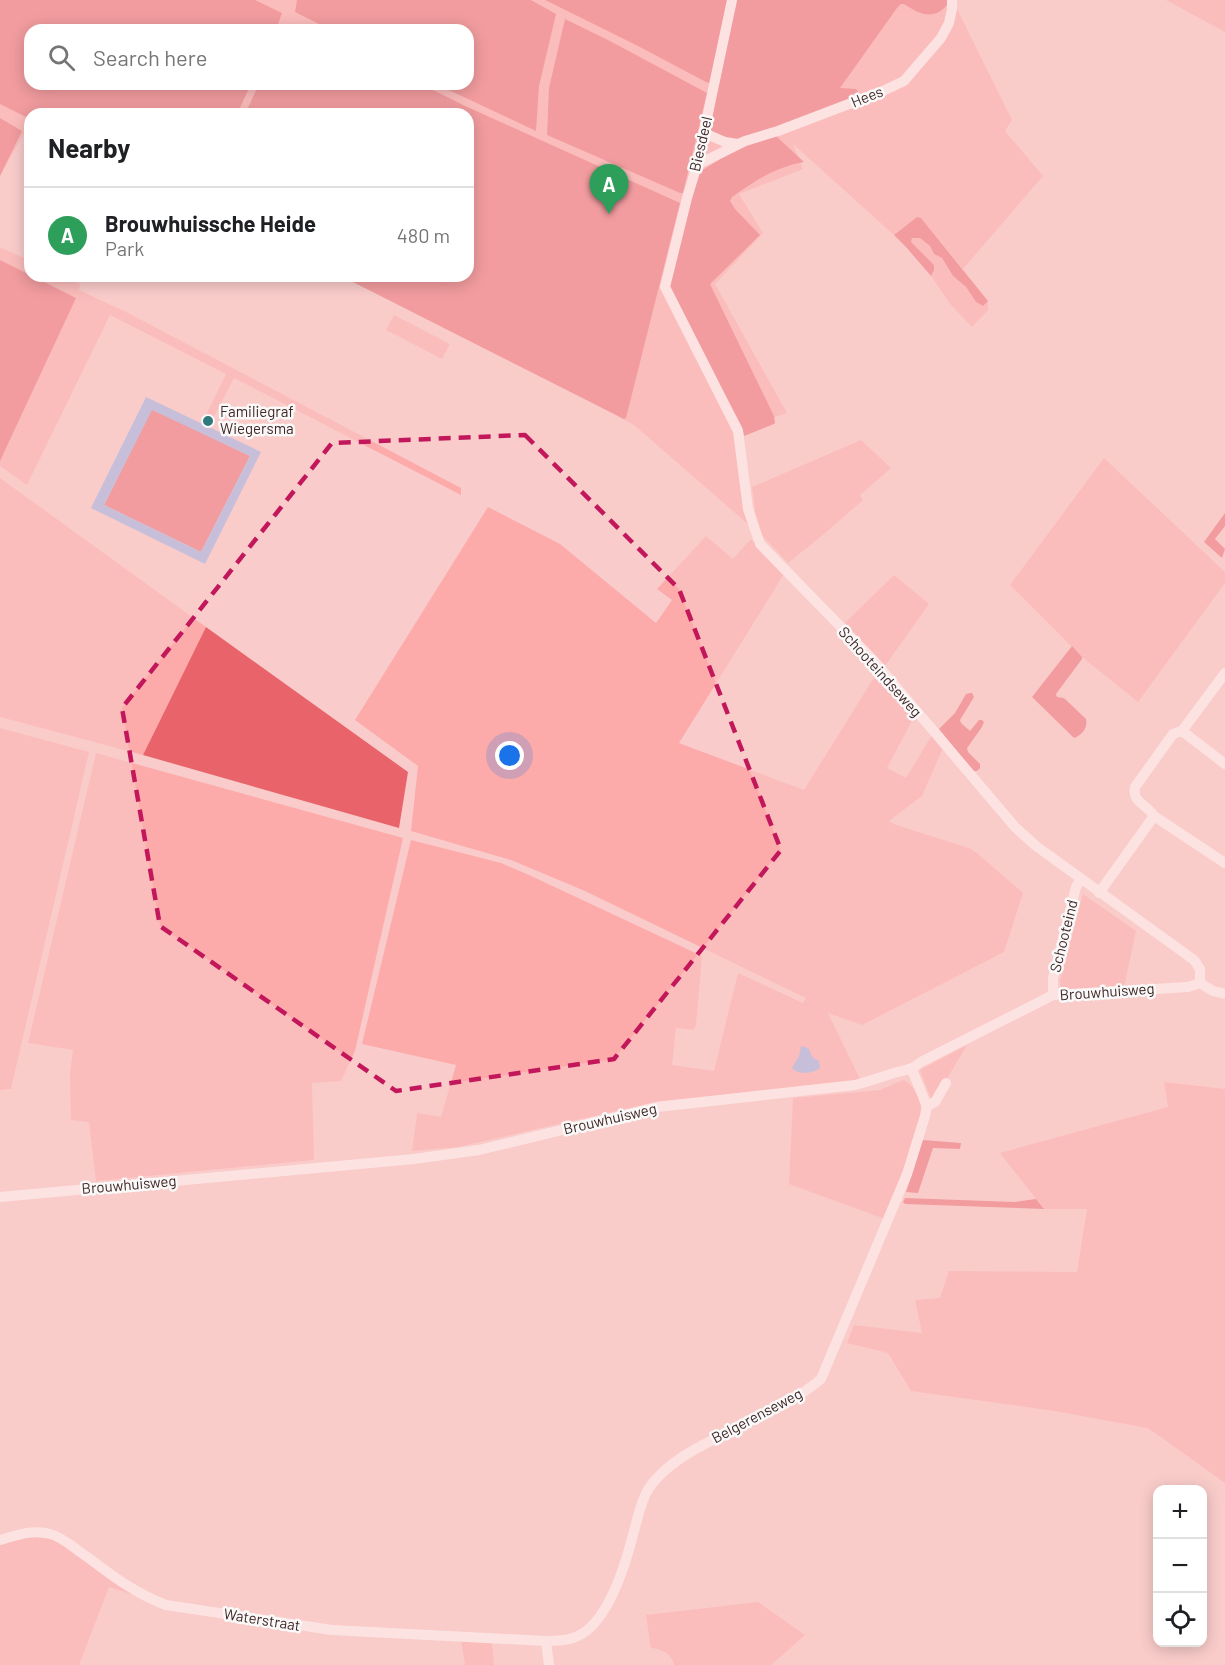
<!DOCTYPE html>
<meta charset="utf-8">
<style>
body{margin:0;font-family:Barlow,sans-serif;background:#f6f6f6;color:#202124}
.controls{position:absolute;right:18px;bottom:18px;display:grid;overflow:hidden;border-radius:12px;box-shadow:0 3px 15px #0003}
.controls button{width:54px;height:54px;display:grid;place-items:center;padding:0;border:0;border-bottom:2px solid #e0e0e0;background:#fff;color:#202124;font:30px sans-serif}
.you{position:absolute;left:510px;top:756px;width:21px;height:21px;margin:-15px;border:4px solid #fff;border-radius:50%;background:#1a73e8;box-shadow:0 0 0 9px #1a73e833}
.badge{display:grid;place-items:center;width:39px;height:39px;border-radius:50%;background:#ea580c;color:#fff;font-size:20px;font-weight:700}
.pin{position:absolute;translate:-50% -50px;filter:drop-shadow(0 2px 3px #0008)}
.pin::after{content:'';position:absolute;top:32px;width:21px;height:18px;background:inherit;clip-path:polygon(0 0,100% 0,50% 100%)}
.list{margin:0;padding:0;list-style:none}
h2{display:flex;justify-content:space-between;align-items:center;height:78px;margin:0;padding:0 24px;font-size:26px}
h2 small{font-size:20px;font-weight:400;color:#757577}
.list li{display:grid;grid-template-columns:39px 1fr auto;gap:18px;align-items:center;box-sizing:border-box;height:96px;padding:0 24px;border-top:2px solid #e0e0e0}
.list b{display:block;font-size:22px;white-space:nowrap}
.list p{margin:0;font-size:20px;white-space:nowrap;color:#757577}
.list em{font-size:20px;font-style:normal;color:#757577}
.icon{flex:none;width:33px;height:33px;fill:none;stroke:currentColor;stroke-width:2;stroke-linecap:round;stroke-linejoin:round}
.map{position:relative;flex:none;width:1225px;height:1665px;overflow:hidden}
.search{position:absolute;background:#fff;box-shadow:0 3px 15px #0003;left:24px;top:24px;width:450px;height:66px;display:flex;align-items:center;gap:15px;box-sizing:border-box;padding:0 21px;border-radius:18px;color:#757577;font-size:22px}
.panel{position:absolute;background:#fff;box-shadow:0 3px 15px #0003;left:24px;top:108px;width:450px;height:174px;border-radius:18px}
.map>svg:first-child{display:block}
.green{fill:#fdaaaa;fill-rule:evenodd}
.forest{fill:#e9636a}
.water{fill:#89afed;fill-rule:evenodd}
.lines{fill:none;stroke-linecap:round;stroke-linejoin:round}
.minor{stroke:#fff;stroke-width:10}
.marked{fill:none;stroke:#c2185b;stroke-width:4.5;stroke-dasharray:12 8;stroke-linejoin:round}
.poi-dot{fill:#30797d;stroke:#f9f9f9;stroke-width:2}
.labels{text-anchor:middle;stroke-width:5;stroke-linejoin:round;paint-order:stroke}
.street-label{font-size:15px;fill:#422626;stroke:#f9f9f9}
.poi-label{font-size:15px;fill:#422626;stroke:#f9f9f9;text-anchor:start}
</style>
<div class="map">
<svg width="1225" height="1665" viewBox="0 0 1225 1665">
<rect width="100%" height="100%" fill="#f9cccb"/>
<path class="green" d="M0 0H955V5L1012 120 1005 131 1043 176 963 269 921 218 917 217 894 235 793 144 803 169 739 194 763 233 715 284 787 413 747 426 733 428 749 525 634 425 354 276H468V114H30V123L0 176ZM30 30H468V84H30Z
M1166 0H1225V32Z
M912 238H920L930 246 934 254 942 258 953 276 966 287 976 302 983 306 988 301V310L972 327 951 305 931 276 934 270 911 242Z
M0 247 30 261V276H62L80 284 79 290 128 313 461 488V495L234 378 209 426 202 423 226 374 110 315 27 485 0 466Z
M394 315 450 344 442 359 386 330Z
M861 440 891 468 860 495 863 500 824 534 788 563 760 533 757 524 752 487Z
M1104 458 1225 572V583L1138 702 1082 657 1010 585Z
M0 478 206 627 143 755 0 717Z
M488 507 560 544 656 623 672 600 657 589 706 536 733 559 751 539 784 574 679 743 804 790 878 671 915 715 887 768 906 778 932 735 943 748 922 796 889 821 896 825 969 848 977 853 1023 893 1004 952 862 1025 828 1013 861 1081 660 1101 458 1147 412 1151 417 1113 441 1117 456 1065 362 1044 411 840 501 863 529 875 702 956 696 1025 693 1030 676 1028 672 1065 714 1071 738 973 803 1003 806 998 585 891 511 860 411 831 418 766 355 720Z
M894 575 929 604 885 666 845 623Z
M0 728 89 752 11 1089 0 1090Z
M96 753 403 838 355 1051 341 1081 312 1083 314 1160 96 1181 89 1122 71 1120 70 1074 73 1050 28 1043Z
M1083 894 1136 931 1124 987 1061 990 1060 981Z
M967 1045 937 1095 931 1099 920 1070Z
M903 1080C918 1086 923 1108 921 1123L885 1219 789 1184 793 1098 880 1090Z
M1164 1082 1225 1089V1483L1158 1435 1147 1428 1055 1411 911 1391 888 1353 847 1343 854 1325 922 1333 915 1300 940 1298 949 1271 1077 1272 1087 1209H1044L1000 1153 1168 1107Z
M16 1537H51L137 1596 109 1587 79 1665H0V1542Z
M758 1602 805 1635 771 1665H674C672 1654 662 1649 651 1648L646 1615Z
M461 1641 492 1643 494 1665H465Z"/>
<path class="forest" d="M0 0H255L282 13 276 30H30V84H251L237 114H30V119L0 104Z
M297 0H531L556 14 539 86 536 131 436 84H468V30H331L295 12Z
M545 0H730L710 83 706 82 636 45Z
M737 0H947V5C934 21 919 14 904 4H901L897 8 840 88 856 89 862 96 780 126 729 141 710 131 722 63Z
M565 19 610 41 707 93 683 193H680L547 135 549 88Z
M259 84H421L463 105 680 203 626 418 624 419 341 276H468V114H245Z
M0 118 22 131 0 176Z
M776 136 804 162C773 168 757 180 732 197L730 201 735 209 760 235 710 284 774 416 775 423 774 424 744 436 742 427 668 288 698 173 735 150Z
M917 217 921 218 988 301 983 306 976 302 966 287 953 276 942 258 934 254 930 246 920 238H912L911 242 934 265V270L931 276 906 247 894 235Z
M0 260 76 298 0 461Z
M152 409 250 456 201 552 104 505Z
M1225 513V526L1215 539 1225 549 1222 558 1204 542Z
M206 627 408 772 399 828 143 755Z
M1072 646 1082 657V659L1056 694 1057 697 1064 698 1086 719C1088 728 1082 735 1074 738L1032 697Z
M970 693H972L974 697 960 720 961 723 970 731 979 720H982L984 722 982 727 967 748 968 752 980 764V768L977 771H973L939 729 955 713 966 694Z
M923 1140 961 1143 960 1149 933 1148 918 1193 906 1192Z
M905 1198 1015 1202 1036 1199 1044 1209 905 1204 903 1202Z"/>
<path class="water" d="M146 397 261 452 205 564 91 508ZM152 410 250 456 201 552 104 505Z
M803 1046 809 1049 812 1057 819 1061 820 1068C813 1074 798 1075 792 1068L799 1056 801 1047Z"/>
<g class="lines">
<path class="minor" d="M732 0 697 165 687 198 665 287 738 431 748 509 760 544 875 662 1015 827 1036 846 1194 960 1200 969V983
M704 133 725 142 737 144
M697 165 745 141 778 131 883 91 904 81 941 38 949 23 952 9V0
M1225 673 1182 731 1173 734 1135 787C1132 803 1146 803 1154 816L1225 863
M1182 731 1225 764
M1099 893 1154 816
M1200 983 1213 991 1225 994
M1053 995V978L1076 887 1081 879
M927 1106 935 1102 946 1083
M0 1197 414 1159 479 1150 657 1107 855 1085C868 1082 880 1077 894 1073 907 1069 910 1071 921 1062L1053 995 1188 987 1200 983
M0 1540C17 1535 33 1529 50 1534 63 1537 75 1549 86 1556 111 1575 136 1594 166 1605L332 1630 546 1641C555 1641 564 1641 573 1638 608 1627 626 1563 634 1531 638 1517 641 1500 649 1488 667 1462 698 1447 726 1433 758 1417 794 1402 821 1379L907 1174 925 1116 927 1106 912 1070
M546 1641 549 1665"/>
</g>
<path d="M0 0H1225V1665H0ZM525 435 679 589 781 850 614 1059 396 1091 160 926 122 708 332 443Z" fill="#f9cccb" fill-opacity=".55" fill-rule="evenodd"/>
<path class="marked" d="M525 435 679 589 781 850 614 1059 396 1091 160 926 122 708 332 443Z"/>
<circle class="poi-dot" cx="208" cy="421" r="6"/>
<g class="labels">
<g class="street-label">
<text transform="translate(867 97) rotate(-22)" y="5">Hees</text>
<text transform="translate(701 144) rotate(-77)" y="5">Biesdeel</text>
<text transform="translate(880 672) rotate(48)" y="5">Schooteindseweg</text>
<text transform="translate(1064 936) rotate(-76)" y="5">Schooteind</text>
<text transform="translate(1107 992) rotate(-4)" y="5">Brouwhuisweg</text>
<text transform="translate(610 1119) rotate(-13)" y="5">Brouwhuisweg</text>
<text transform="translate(129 1185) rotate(-5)" y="5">Brouwhuisweg</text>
<text transform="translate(757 1416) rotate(-28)" y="5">Belgerenseweg</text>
<text transform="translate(262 1620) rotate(9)" y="5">Waterstraat</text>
</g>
<g class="poi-label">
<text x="220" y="417">Familiegraf<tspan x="220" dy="17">Wiegersma</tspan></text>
</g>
</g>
</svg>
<div class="controls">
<button>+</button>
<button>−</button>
<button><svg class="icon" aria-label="locate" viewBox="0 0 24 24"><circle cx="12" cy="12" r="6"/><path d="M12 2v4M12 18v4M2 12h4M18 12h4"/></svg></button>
</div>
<div class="you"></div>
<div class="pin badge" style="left:609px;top:214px;background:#2e9e5b">A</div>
<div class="search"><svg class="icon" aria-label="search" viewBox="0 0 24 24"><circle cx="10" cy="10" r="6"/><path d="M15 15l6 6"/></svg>Search here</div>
<section class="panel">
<h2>Nearby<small></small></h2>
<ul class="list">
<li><span class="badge" style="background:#2e9e5b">A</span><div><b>Brouwhuissche Heide</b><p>Park</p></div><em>480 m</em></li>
</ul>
</section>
</div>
